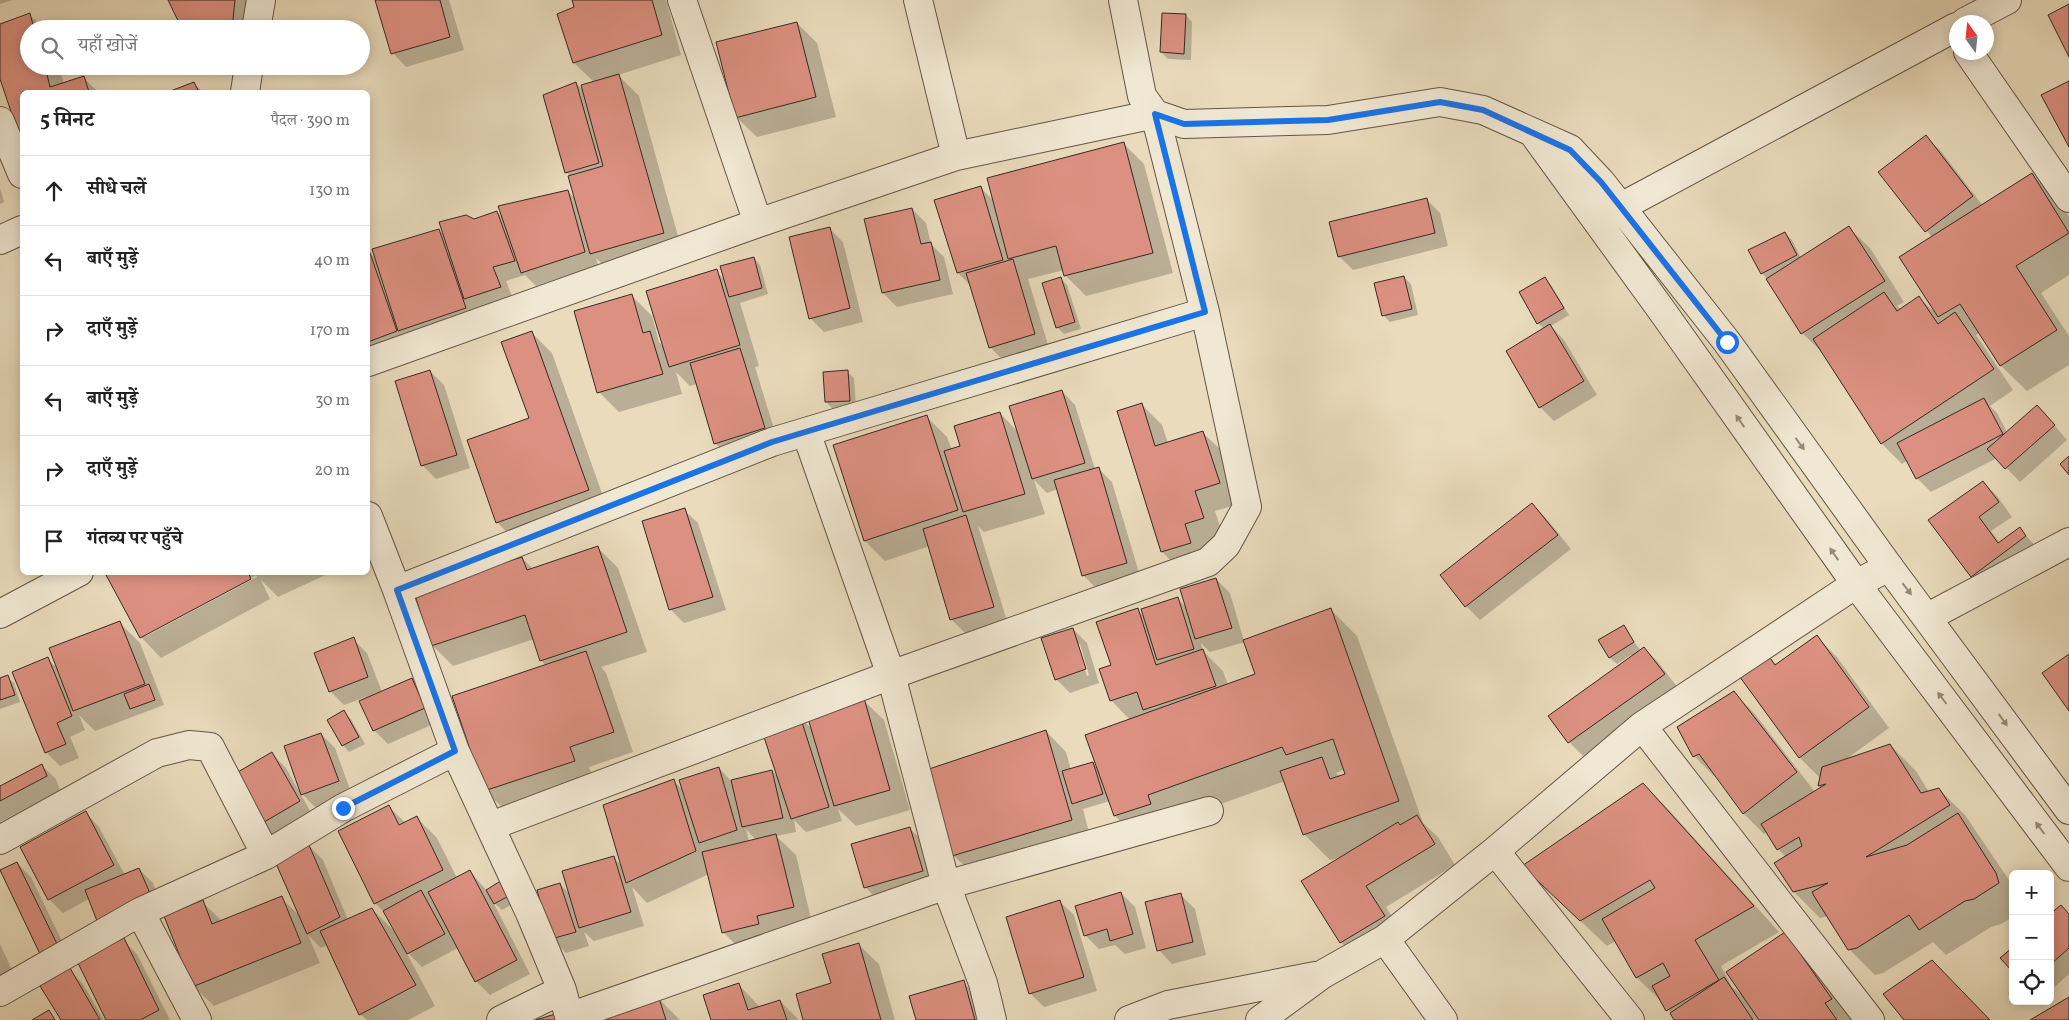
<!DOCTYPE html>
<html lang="hi">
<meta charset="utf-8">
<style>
body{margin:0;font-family:Vollkorn,"Noto Serif Devanagari",serif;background:#f6f6f6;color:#222}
.controls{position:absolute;right:15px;bottom:15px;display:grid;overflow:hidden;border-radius:8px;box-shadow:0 2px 12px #0003}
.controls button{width:45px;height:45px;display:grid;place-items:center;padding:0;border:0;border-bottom:1px solid #e0e0e0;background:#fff;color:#222;font:25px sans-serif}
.compass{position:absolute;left:1949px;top:15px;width:45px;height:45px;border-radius:50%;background:#fff;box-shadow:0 2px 12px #0003;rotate:345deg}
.stop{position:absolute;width:15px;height:15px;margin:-11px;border:4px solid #1a73e8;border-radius:50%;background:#fff}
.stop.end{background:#1a73e8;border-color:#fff;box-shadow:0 1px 5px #0008}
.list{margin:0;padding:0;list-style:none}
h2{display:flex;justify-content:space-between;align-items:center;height:65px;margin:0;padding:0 20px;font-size:21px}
h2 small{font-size:16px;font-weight:400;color:#767676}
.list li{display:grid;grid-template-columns:32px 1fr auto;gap:15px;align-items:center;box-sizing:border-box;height:70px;padding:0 20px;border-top:1px solid #e0e0e0}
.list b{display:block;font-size:19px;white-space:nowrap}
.list em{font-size:16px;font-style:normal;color:#767676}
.icon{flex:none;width:28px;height:28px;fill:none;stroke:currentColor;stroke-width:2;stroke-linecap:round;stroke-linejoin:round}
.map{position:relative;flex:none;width:2069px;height:1020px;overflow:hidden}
.search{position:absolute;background:#fff;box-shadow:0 2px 12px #0003;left:20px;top:20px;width:350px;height:55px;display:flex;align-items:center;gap:12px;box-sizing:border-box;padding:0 18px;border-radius:28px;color:#767676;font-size:19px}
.panel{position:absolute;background:#fff;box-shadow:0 2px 12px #0003;left:20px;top:90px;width:350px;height:485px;border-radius:8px}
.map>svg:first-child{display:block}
.shadow{fill:#0003;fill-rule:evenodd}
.building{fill:#dc9081;stroke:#362822}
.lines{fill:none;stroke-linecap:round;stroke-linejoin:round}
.minor-casing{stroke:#635548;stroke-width:30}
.tertiary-casing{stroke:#635548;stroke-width:30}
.minor{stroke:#f1e8d3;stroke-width:28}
.tertiary{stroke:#f1e8d3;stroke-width:28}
.oneway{fill:#94887a}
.route{stroke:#1a73e8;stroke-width:6}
</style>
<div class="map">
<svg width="2069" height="1020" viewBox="0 0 2069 1020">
<rect width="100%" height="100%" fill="#e9dbbc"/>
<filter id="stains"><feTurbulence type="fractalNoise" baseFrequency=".004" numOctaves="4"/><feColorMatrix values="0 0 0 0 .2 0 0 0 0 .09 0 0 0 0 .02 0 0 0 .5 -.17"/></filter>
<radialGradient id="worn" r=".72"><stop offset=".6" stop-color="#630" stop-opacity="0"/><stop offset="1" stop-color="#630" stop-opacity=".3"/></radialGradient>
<path class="shadow" d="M0 0H13L0 4Z
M169 0H256L254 29H183Z
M377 0H449L464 50 406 67 393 53Z
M573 0H666L681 55 618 75 639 96 683 254 611 273 596 258 598 265 536 286 525 275 506 281 514 301 368 370V252L377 259 439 230 445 236 474 221 497 212 504 219 568 191 576 200 570 176 566 172 576 83 584 91 594 82 574 63 559 14 575 8Z
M30 15 44 29H29V66H59L64 84 84 78 98 92H22V142L0 75V25Z
M1186 15 1192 22 1191 60 1168 59 1161 52Z
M797 23 817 43 836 117 757 137 736 117Z
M208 66H247L217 75Z
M194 84 203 92H171Z
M1926 137 1940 150 1983 206 2032 174 2058 200 2069 217V275L2041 293 2069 336V365L2027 391 2001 366 1980 333 1976 335 2013 390 1990 406 1997 413 2007 432 2050 420 2067 440 2020 482 1997 458 1931 492 1917 478 1908 460 1902 464 1882 444 1823 353 1802 333 1767 279 1762 273 1785 233 1792 240 1801 258 1849 228 1870 248 1904 302 1897 306 1901 310 1919 298 1938 315 1932 237 1880 172Z
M1124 144 1144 164 1173 273 1086 296 1066 276 1064 270 1028 279 1049 348 1004 361 990 347 972 287 958 273 981 188 994 201Z
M0 188 4 202 0 204Z
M1426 199 1440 213 1448 246 1353 270 1339 256Z
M912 209 926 223 931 244 944 257 953 294 897 307 883 293Z
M829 228 843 242 863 322 824 332 810 318Z
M754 258 760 265 768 294 740 303 759 366 755 367 778 442 729 457 715 443 697 384 690 386 676 372 682 394 619 412 599 392 631 295 652 316 659 342 664 347 716 271 725 280Z
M1404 277 1411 284 1418 315 1390 322 1383 315Z
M1545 278 1551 285 1569 315 1551 326 1564 340 1597 395 1554 421 1540 407 1544 329 1538 323Z
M1061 279 1067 285 1081 329 1064 334 1057 327Z
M532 333 552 353 608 510 517 543 497 522 530 419Z
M430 371 444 385 470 468 436 479 422 465Z
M847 372 854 378 856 407 833 409 826 402Z
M1062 391 1075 405 1095 469 1098 468 1112 482 1140 576 1097 589 1083 575 1058 489 1047 493 1034 480 1045 514 984 532 978 526 1007 621 965 633 951 619 930 546 885 561 865 541 927 417 947 437 952 450 961 447 1000 413 1018 432Z
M1142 405 1162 425 1168 443 1202 432 1223 452 1239 504 1215 511 1224 538 1205 544 1211 563 1183 572 1162 552Z
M1983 482 1997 496 2012 517 1991 531 2000 543 2020 529 2039 550 1985 590 1972 576Z
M1532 504 1546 518 1571 549 1480 620 1466 606Z
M684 510 698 523 726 610 684 623 670 609Z
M598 548 618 568 647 652 601 667 606 673 633 752 589 767 594 781 506 811 485 791 546 666 541 660 534 639 453 666 432 645 522 558 533 569Z
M114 572H332L278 597 261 580 270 599 161 658 141 637ZM256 575 257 577 146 636V633Z
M1216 579 1230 593 1244 641 1331 610 1357 636 1423 823 1438 837 1455 865 1386 907 1404 937 1361 963 1341 942 1303 881 1343 857 1330 860 1304 834 1285 781 1173 821 1141 842 1115 816 1110 801 1083 809 1091 840 974 875 953 855 1046 731 1066 752 1071 770 1093 763 1098 769 1130 720 1111 700 1112 666 1137 610 1145 617 1178 599 1187 608ZM1245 642 1257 675 1228 685 1223 671 1203 651 1201 643 1210 652ZM1345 769 1346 774 1340 777 1336 773Z
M120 623 140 643 164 705 95 731 79 715 85 730 70 737 79 758 60 766 46 752 47 659 59 670Z
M1623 627 1641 651 1644 648 1658 662 1678 688 1583 756 1569 742 1550 716 1633 657 1631 655 1617 664 1610 658 1600 641Z
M1073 629 1087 643 1099 683 1070 693 1056 679ZM1077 644H1080L1089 675 1087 676Z
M1817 637 1837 657 1889 728 1845 760 1890 745 1916 771 1929 792 1939 789 1965 815 2013 886V917L2001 924 1991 927 1946 955 1933 942 1883 973 1875 975 1849 949 1828 916 1820 918 1794 892 1786 857 1778 849 1767 832 1764 834 1744 814 1716 776 1715 777 1694 756 1679 727 1734 693 1754 713 1815 792 1821 788 1819 786 1821 779 1800 758 1738 673 1766 654 1777 665Z
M353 639 367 653 382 692 412 680 426 694 438 722 388 744 374 730 366 697 344 705 330 691Z
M7 677 14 683 20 702 0 709V679Z
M863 700 884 720 910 810 856 826 838 809 842 821 806 832 794 820 796 832 776 836 796 855 813 927 743 952 723 932 709 874 647 903 632 887 644 926 594 941 584 932 589 946 566 953 553 939 560 884 570 894 613 857 622 866 674 781 684 791 719 768 731 781 772 771 779 778 800 717 813 730ZM746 829 756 840 749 841Z
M344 712 351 719 365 744 349 752 343 745Z
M321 734 335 748 352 795 316 808 302 794Z
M272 754 286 768 313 816 274 838 260 824Z
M42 766 56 779 60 790 0 822V788Z
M1643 784 1669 810 1779 932 1721 966 1732 987 1746 998 1784 933 1805 954 1851 1020H1676L1663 1003 1637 978 1616 941 1607 946 1550 892Z
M389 807 406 823 417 818 437 838 457 878 470 871 487 891 522 899 502 910 493 902 530 974 490 995 476 981 458 948 422 967 405 950 435 1006 408 1020H367L360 1014 327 945 321 948 308 935 320 963 214 1006 193 986 202 902 222 921 281 898 300 916 309 846 323 860 348 920 372 909 396 933 387 915 375 903Z
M86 813 99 827 125 875 139 869 153 883 165 912 89 899 63 913 49 899Z
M910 829 924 842 936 884 879 901 865 887Z
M17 863 31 877 71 960 55 968Z
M1121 893 1135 907 1146 948 1125 954 1115 945 1099 949 1085 935Z
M1181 895 1195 909 1206 955 1172 964 1159 950Z
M1060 902 1074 915 1097 991 1044 1007 1030 993Z
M2069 915V974L2050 991V916Z
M123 940 137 954 170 1020H108Z
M0 944 21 989 0 998Z
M858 944 879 964 895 1020H804L832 984Z
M69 970 83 984 104 1020H62Z
M963 982 977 996 984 1020H917Z
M739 985 760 1007 780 1001 799 1020H712Z
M659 999 680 1020H591Z"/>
<path class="building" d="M168 0H235L232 29H182Z
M375 0H440L450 37 391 54Z
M572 0H652L662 35 573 63 557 14 574 7Z
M2069 4V57L2048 15Z
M30 13 34 29H29V66H45L50 87 84 76 89 92H22V144L0 79V24Z
M1162 13 1186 14 1184 54 1160 52Z
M797 22 816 97 735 118 716 42Z
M619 74 664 233 590 254 568 176 603 166 581 85Z
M2069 81V147L2041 95Z
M194 82 199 92H168Z
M576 82 599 163 565 173 543 95Z
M1926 135 1973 196 1925 232 1878 172Z
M1124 142 1153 253 1064 276 1056 246 1008 259 987 178Z
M2032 173 2069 233 2016 266 2057 330 2000 366 1960 304 1938 317 1899 257Z
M981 186 1003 260 957 273 934 200Z
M568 190 585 252 521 273 498 206Z
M1427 198 1435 233 1338 257 1329 222Z
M912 208 921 244 931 242 940 280 882 293 864 219Z
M497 211 515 261 493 267 501 287 464 299 439 222 466 215 474 219Z
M1849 226 1885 281 1801 334 1766 279Z
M830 227 850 308 809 319 789 237Z
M439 229 466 308 398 331 372 249Z
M1785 232 1797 255 1761 274 1748 250Z
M369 250 397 331 368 342V251Z
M754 257 762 288 729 297 720 266Z
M1013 259 1035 334 989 348 966 273Z
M717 269 740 345 669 367 646 291Z
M1404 276 1412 309 1382 316 1374 283Z
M1061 277 1075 322 1056 328 1042 283Z
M1545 277 1564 308 1537 324 1519 292Z
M1884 292 1897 311 1919 296 1938 324 1955 312 1994 369 1881 444 1813 339Z
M632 294 643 333 650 331 663 374 597 393 574 311Z
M1550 324 1584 381 1539 408 1506 351Z
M532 331 589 490 496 523 467 440 529 418 501 342Z
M740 348 765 428 714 444 690 363Z
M430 370 457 455 421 466 395 381Z
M848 370 850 401 825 402 823 372Z
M1062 390 1085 463 1032 479 1009 406Z
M1984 398 2003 434 1916 479 1897 443Z
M1142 403 1155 446 1203 431 1220 483 1195 491 1204 518 1185 524 1191 543 1161 552 1117 411Z
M2037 405 2055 425 2005 469 1987 449Z
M1000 412 1025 494 963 512 944 451 960 446 954 426Z
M927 415 958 510 864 541 833 445Z
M2069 456V475L2060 464Z
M1099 467 1127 563 1082 576 1054 480Z
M1983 481 1999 502 1979 517 1998 543 2020 527 2026 536 1971 577 1928 520Z
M1532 503 1558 535 1465 607 1440 575Z
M685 508 713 597 669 610 642 521Z
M966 515 994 607 950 620 923 529Z
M598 546 627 632 540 661 525 615 431 646 414 592 522 557 527 570Z
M111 572H248L251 579 140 638 106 575Z
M1216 578 1232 628 1195 639 1180 589Z
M1178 597 1194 649 1157 660 1141 609Z
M1138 608 1156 665 1203 649 1216 686 1143 710 1137 692 1110 701 1099 669 1111 665 1096 622Z
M1331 608 1399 801 1303 835 1280 771 1322 757 1330 779 1345 774 1333 739 1286 755 1282 747 1148 795 1151 804 1114 816 1085 735 1255 674 1243 640Z
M120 621 145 684 73 711 49 648Z
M1624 625 1634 642 1609 658 1598 640Z
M1073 628 1086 669 1055 680 1041 638Z
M1817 635 1869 707 1799 758 1737 673 1766 652 1775 665Z
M354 637 368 677 329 692 314 653Z
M1644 647 1665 674 1568 743 1548 716Z
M586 651 614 732 570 747 575 761 484 791 452 696Z
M2069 654V711L2042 673Z
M48 657 72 716 57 723 66 744 45 753 12 672Z
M8 675 15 695 0 700V678Z
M412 678 425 708 373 731 359 701Z
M149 684 155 700 130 709 124 694Z
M1734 691 1797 772 1743 814 1699 754 1693 757 1677 727Z
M864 698 890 790 834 806 807 715Z
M344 710 359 737 342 746 327 720Z
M800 716 829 807 791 819 761 728Z
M1046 730 1072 820 952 856 926 770Z
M321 733 339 781 301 795 284 746Z
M1890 744 1921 793 1939 788 1950 805 1866 857 1907 845 1958 813 1996 873 1999 883 1974 899 1965 901 1919 930 1909 915 1857 948 1848 950 1814 896 1812 892 1828 883 1793 892 1774 863 1802 846 1799 837 1777 850 1761 824 1826 784 1818 786 1822 767Z
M272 752 300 801 259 825 231 776Z
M1093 762 1103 794 1072 804 1062 771Z
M42 764 47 776 0 801V786Z
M719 767 737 830 699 843 679 780Z
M772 770 783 818 742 827 731 780Z
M674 779 696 851 626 883 603 805Z
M1643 783 1754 906 1695 940 1719 980 1666 1011 1652 986 1670 976 1663 963 1636 978 1602 919 1655 888 1650 880 1580 921 1522 866Z
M389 805 399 825 417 816 443 870 374 904 338 831Z
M86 811 114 865 48 900 20 847Z
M1417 815 1435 844 1366 886 1385 916 1340 943 1301 881 1398 822 1400 825Z
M910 827 923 871 864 888 851 844Z
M776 834 794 907 757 916 759 924 722 933 702 852Z
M309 845 340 917 307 934 274 859Z
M614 856 631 912 579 928 562 871Z
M17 862 58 946 40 954 0 870Z
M139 868 152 898 97 921 85 890Z
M470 870 517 960 475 982 428 892Z
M507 877 516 892 494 904 486 890Z
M560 883 576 932 551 939 537 890Z
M421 890 445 934 407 954 383 911Z
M1121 892 1133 934 1110 941 1107 929 1084 936 1075 906Z
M1181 893 1193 942 1157 951 1145 902Z
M282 896 301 943 192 987 164 916 203 900 212 924Z
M1060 900 1084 977 1029 994 1006 917Z
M2061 905 2069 914V948L2050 965V914Z
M372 908 416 985 359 1015 320 931Z
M1785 932 1832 999 1825 1003 1837 1020H1759L1726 972Z
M124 938 159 1010 140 1020H106L77 961Z
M859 943 881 1020H803L796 994 831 983 822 954Z
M2013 947V972L2000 958Z
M1932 960 1990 1020H1904L1883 994Z
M70 968 100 1020H61L40 986Z
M1724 977 1753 1020H1674L1670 1013Z
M964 980 975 1020H916L909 996Z
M739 983 748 1010 780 1000 787 1020H711L703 995Z
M2069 997V1020H2030Z
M659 998 666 1020H587Z
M49 1010 55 1020H32Z
M555 1014 557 1020H536Z"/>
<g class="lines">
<defs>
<path id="minor" d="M682 0 758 223
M918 0 956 156
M1965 22 2007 0
M256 29 261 0
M1968 52 2069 198
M245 92 249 66
M0 121 22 174
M1621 207 1956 27
M0 240 22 230
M368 362 758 223 956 156 1155 114 1205 312 1247 507 1226 545 1208 562 891 675 491 826
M806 432 891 675 946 885 983 983 992 1020
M368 516 397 590 455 751 530 913 562 990 570 1020
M397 590 772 442 1205 312
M0 614 79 572
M1928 617 2069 542
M1642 726 1870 1020
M0 840 157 753 189 745 210 747 266 855
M1495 851 1630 1020
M1385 939 1443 1020
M0 992 140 912
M569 1017 946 885 1209 811
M197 1020 140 912 266 855 343 808 455 751
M501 1020 562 990
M1129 1020 1168 1005 1315 976
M1260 1020 1323 974 1385 939 1495 851 1642 726 1856 584 1889 567"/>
<path id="tertiary" d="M1123 0 1142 96 1155 114 1184 124 1328 120 1440 102 1483 110 1570 149 1601 182 1727 342 1889 567 2069 810
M1533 133 1660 308 1856 584 2069 867"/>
</defs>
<use href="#minor" class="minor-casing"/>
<use href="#tertiary" class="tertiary-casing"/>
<use href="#minor" class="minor"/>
<use href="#tertiary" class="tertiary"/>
</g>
<defs><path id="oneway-solid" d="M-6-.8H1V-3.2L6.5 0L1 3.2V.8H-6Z" transform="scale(1.25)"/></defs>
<g class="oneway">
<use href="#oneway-solid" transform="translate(1740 421) rotate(-125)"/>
<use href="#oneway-solid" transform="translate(1800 444) rotate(54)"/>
<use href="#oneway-solid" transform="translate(1834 554) rotate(-125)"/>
<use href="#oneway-solid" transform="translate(1907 589) rotate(52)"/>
<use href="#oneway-solid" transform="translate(1942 698) rotate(-127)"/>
<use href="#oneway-solid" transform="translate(2003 720) rotate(54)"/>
<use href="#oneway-solid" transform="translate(2040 828) rotate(-127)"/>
</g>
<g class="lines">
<path class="route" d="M343 808 455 751 397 590 772 442 1205 312 1155 114 1184 124 1328 120 1440 102 1483 110 1570 150 1601 182 1727 342"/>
</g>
<rect width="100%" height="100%" filter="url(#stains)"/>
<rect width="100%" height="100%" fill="url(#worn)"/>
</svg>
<div class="controls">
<button>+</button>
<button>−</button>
<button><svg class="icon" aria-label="locate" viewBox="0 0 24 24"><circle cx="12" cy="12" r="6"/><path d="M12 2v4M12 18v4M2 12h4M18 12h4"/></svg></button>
</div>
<svg class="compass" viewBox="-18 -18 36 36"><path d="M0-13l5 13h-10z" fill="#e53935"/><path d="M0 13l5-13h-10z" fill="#767676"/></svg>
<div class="stop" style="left:1727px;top:342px"></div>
<div class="stop end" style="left:343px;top:808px"></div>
<div class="search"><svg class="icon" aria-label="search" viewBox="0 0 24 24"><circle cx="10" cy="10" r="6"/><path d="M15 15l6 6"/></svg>यहाँ खोजें</div>
<section class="panel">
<h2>5 मिनट<small>पैदल · 390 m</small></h2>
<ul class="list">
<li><svg class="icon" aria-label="ahead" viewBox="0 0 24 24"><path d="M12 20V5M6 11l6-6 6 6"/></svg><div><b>सीधे चलें</b></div><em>130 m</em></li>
<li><svg class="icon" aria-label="left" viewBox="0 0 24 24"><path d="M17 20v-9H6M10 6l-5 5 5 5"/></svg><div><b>बाएँ मुड़ें</b></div><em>40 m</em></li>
<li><svg class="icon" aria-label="right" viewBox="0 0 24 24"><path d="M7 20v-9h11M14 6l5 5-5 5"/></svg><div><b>दाएँ मुड़ें</b></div><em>170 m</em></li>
<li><svg class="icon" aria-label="left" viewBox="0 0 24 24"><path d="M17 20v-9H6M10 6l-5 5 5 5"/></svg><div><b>बाएँ मुड़ें</b></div><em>30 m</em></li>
<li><svg class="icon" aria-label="right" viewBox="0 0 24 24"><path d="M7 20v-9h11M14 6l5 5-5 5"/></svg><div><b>दाएँ मुड़ें</b></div><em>20 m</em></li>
<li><svg class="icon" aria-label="arrive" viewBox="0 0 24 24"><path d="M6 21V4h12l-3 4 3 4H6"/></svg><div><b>गंतव्य पर पहुँचे</b></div></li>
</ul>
</section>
</div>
